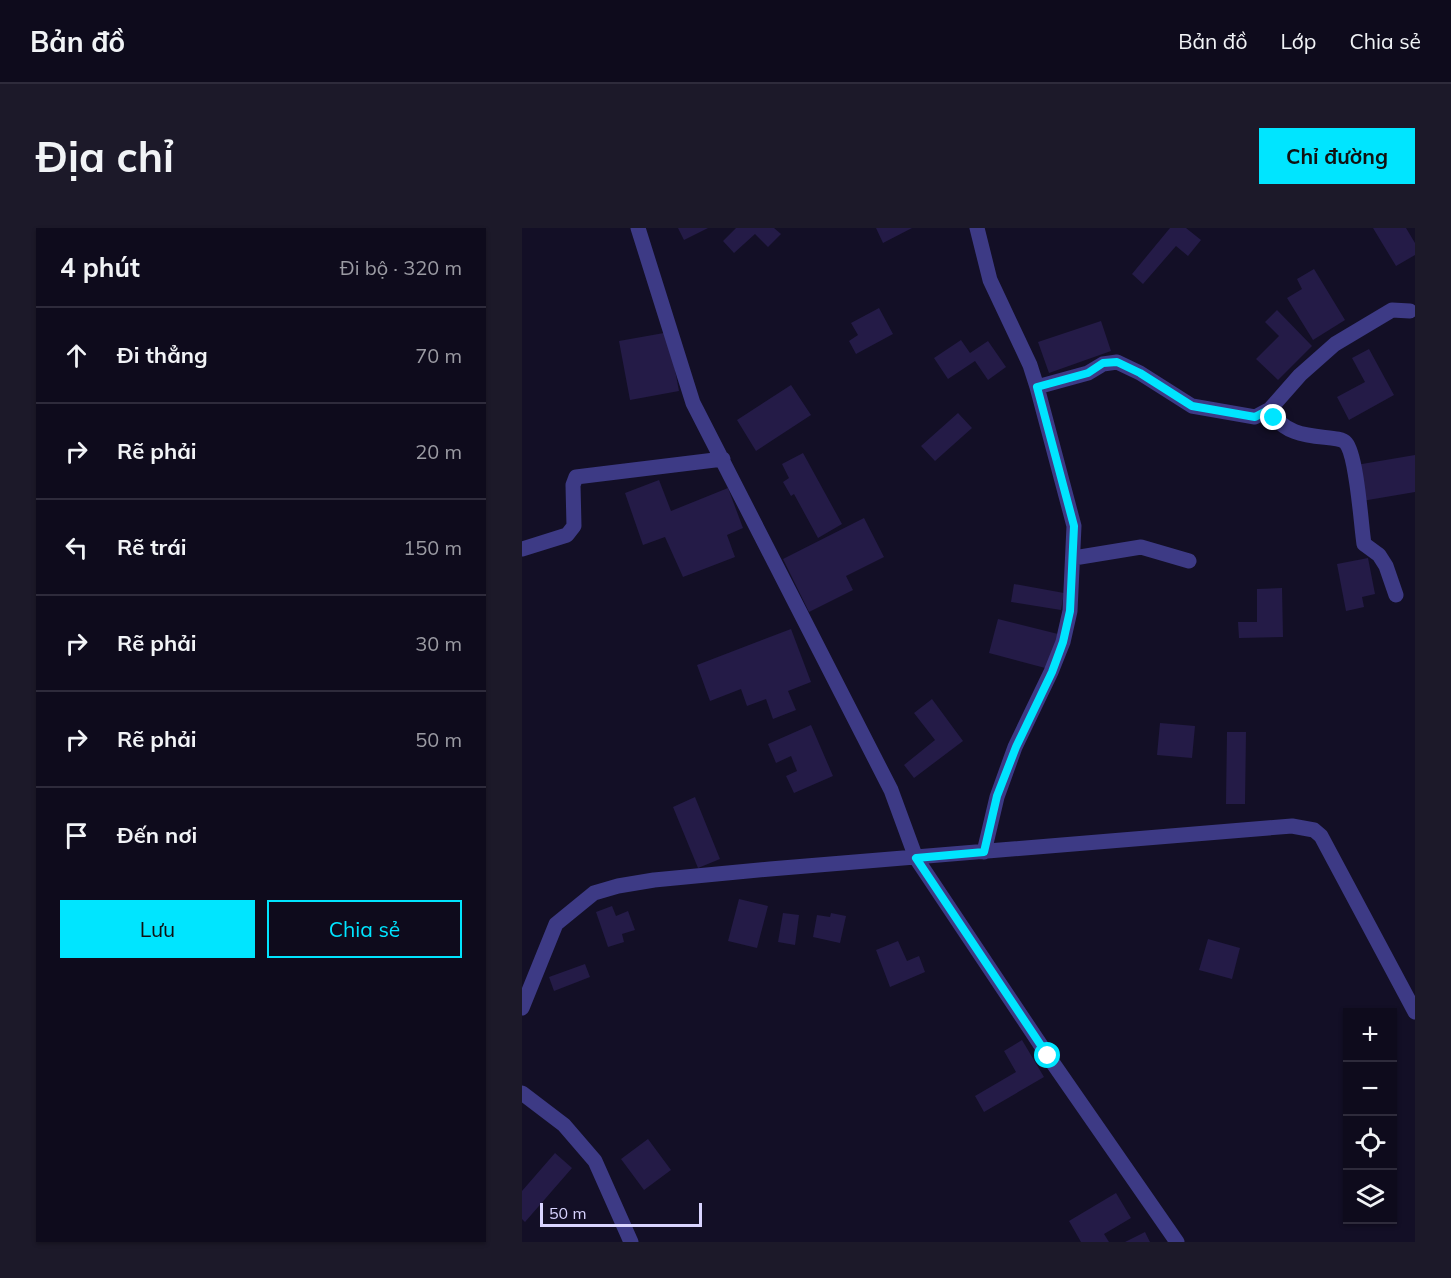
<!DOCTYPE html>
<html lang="vi">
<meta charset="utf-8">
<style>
body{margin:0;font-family:Mulish,sans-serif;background:#1c1929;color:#f1f3f6}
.controls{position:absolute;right:18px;bottom:18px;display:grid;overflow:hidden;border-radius:0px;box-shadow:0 2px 4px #0004}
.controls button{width:54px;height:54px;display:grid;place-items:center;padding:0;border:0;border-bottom:2px solid #2e2b3b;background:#0e0b1c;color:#f1f3f6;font:30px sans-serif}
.scale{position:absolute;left:18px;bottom:15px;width:162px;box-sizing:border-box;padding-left:6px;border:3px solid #d9d4ff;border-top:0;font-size:16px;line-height:21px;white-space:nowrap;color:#d9d4ff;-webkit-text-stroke:4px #130f26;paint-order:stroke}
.stop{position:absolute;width:18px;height:18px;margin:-14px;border:4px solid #00e5ff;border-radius:50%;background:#fff}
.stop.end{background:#00e5ff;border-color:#fff;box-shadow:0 2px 6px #0008}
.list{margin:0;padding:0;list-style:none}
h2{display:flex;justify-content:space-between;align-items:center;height:78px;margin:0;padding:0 24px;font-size:26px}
h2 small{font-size:20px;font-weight:400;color:#9b9ba3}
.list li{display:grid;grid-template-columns:39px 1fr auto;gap:18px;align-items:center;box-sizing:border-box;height:96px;padding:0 24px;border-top:2px solid #2e2b3b}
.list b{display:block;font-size:22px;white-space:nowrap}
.list em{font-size:20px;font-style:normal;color:#9b9ba3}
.actions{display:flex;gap:12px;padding:18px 24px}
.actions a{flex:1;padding:14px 0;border:2px solid #00e5ff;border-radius:0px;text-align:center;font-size:21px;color:#00e5ff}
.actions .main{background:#00e5ff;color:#111}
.icon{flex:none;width:33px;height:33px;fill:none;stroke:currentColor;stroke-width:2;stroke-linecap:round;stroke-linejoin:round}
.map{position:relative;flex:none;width:893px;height:1014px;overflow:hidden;border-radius:0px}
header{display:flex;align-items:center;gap:36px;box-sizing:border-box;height:84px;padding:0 30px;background:#0e0b1c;border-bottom:2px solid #2e2b3b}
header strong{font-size:28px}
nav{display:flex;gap:33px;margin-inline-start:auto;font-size:21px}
.intro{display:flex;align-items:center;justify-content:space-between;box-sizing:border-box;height:144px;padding:0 36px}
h1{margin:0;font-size:42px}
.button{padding:15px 27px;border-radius:0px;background:#00e5ff;color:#111;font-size:21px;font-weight:700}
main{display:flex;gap:36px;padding:0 36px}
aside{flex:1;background:#0e0b1c;border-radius:0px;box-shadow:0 2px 4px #0004}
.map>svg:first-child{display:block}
.building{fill:#241b47}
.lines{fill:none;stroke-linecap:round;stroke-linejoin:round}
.street{stroke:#3d3a85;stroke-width:15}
.route{stroke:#00e5ff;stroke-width:8}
</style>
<header>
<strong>Bản đồ</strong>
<nav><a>Bản đồ</a><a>Lớp</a><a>Chia sẻ</a></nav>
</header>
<div class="intro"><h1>Địa chỉ</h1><a class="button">Chỉ đường</a></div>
<main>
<aside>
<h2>4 phút<small>Đi bộ · 320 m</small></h2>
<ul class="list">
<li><svg class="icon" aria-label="ahead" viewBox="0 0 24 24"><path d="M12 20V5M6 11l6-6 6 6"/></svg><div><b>Đi thẳng</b></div><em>70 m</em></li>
<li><svg class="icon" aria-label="right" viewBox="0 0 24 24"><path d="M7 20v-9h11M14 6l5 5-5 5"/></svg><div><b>Rẽ phải</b></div><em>20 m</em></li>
<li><svg class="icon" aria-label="left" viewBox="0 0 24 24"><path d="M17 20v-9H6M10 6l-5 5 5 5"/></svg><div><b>Rẽ trái</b></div><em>150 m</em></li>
<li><svg class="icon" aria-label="right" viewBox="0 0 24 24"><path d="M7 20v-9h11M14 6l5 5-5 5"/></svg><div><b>Rẽ phải</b></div><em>30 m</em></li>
<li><svg class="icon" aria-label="right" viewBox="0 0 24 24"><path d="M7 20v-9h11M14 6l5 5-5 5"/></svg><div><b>Rẽ phải</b></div><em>50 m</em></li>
<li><svg class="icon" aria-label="arrive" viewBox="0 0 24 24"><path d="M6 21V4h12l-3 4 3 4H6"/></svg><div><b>Đến nơi</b></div></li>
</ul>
<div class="actions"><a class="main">Lưu</a><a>Chia sẻ</a></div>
</aside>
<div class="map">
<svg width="893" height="1014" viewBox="0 0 893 1014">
<rect width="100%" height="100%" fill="#130f26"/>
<path class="building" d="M156 0H186L162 12Z
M214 0H252L259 6 246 19 233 6 212 25 201 13Z
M354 0H390L361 15Z
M648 0H664L679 12 666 28 654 18 621 56 610 46Z
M851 0H884L893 15V27L874 38Z
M792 41 823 92 791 112 765 70 780 61 775 51Z
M357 80 371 106 334 126 327 113 336 107 329 95Z
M755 82 790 118 756 152 734 131 757 108 743 94Z
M579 93 589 123 527 145 516 114Z
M142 105 150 126 157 163 108 172 97 113Z
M439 112 448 125 466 113 484 139 466 152 453 133 426 151 412 130Z
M847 121 872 167 827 192 815 169 843 154 830 130Z
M269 157 289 187 234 223 215 192Z
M436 185 450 200 413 233 399 218Z
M281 225 320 296 296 310 272 266 269 268 261 254 267 250 260 236Z
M893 227V264L840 273 834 237Z
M137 252 149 283 206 260 221 300 205 307 213 329 161 349 143 309 121 317 103 265Z
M342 290 362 329 324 348 331 362 287 384 261 331Z
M846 330 853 366 840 369 842 379 824 383 815 336Z
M492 356 542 365 539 382 489 374Z
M760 360 761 409 717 410 716 394H735V361Z
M476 391 536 406 527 441 467 425Z
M269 401 289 454 266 463 274 482 251 491 244 471 225 478 219 461 188 473 175 437Z
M410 471 441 513 392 550 382 537 413 512 392 485Z
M638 495 673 498 670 530 635 527Z
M289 497 311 548 272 565 264 548 275 543 269 528 254 535 246 516Z
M705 504H724L723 576H704Z
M173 569 198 631 176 640 151 579Z
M217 671 246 678 235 720 206 713Z
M90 678 94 688 106 683 113 702 100 706 102 714 86 719 74 684Z
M261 685 277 687 273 717 256 714Z
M309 685 324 688 318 715 291 709 295 687 308 689Z
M686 711 718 720 710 751 677 742Z
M376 713 385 733 397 728 403 744 368 759 354 722Z
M63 736 68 749 32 763 27 749Z
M500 812 522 849 462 884 453 868 494 844 482 823Z
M126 911 149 942 122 962 99 931Z
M33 925 50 940 3 994 0 991V963Z
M594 965 609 990 582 1006 587 1014H559L547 993Z
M623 1004 628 1014H603Z"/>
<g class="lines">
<path class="street" d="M116 0 171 175 369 562 394 630 526 828 655 1014
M455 0 468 52 508 137 515 159
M748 181C765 218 815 204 824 215 835 228 839 297 842 316L857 327 864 338 874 367
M0 321 45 307 52 298 51 257 54 249 201 231
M552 330 619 319 667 333
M462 624 475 569 493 519 529 444 541 414 548 383 552 298 515 159 566 145 581 136 595 134 618 145 670 178 733 189 748 181 778 147 813 116 870 82 888 83
M0 780 34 696 72 665 96 658 132 652 248 641 770 598 792 602 799 608 893 784
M0 865 42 897 73 933 109 1014"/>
</g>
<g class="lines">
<path class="route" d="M526 828 394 630 462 624 475 568 494 519 530 444 541 414 548 383 552 298 515 159 566 145 581 135 595 134 618 145 670 178 733 189 748 181 752 190"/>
</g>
</svg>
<div class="controls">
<button>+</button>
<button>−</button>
<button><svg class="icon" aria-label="locate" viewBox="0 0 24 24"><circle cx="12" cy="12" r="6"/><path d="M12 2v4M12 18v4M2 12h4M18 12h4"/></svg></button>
<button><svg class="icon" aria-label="layers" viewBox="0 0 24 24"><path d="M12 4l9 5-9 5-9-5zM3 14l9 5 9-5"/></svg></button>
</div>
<div class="scale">50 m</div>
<div class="stop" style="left:526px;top:828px"></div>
<div class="stop end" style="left:752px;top:190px"></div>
</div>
</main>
